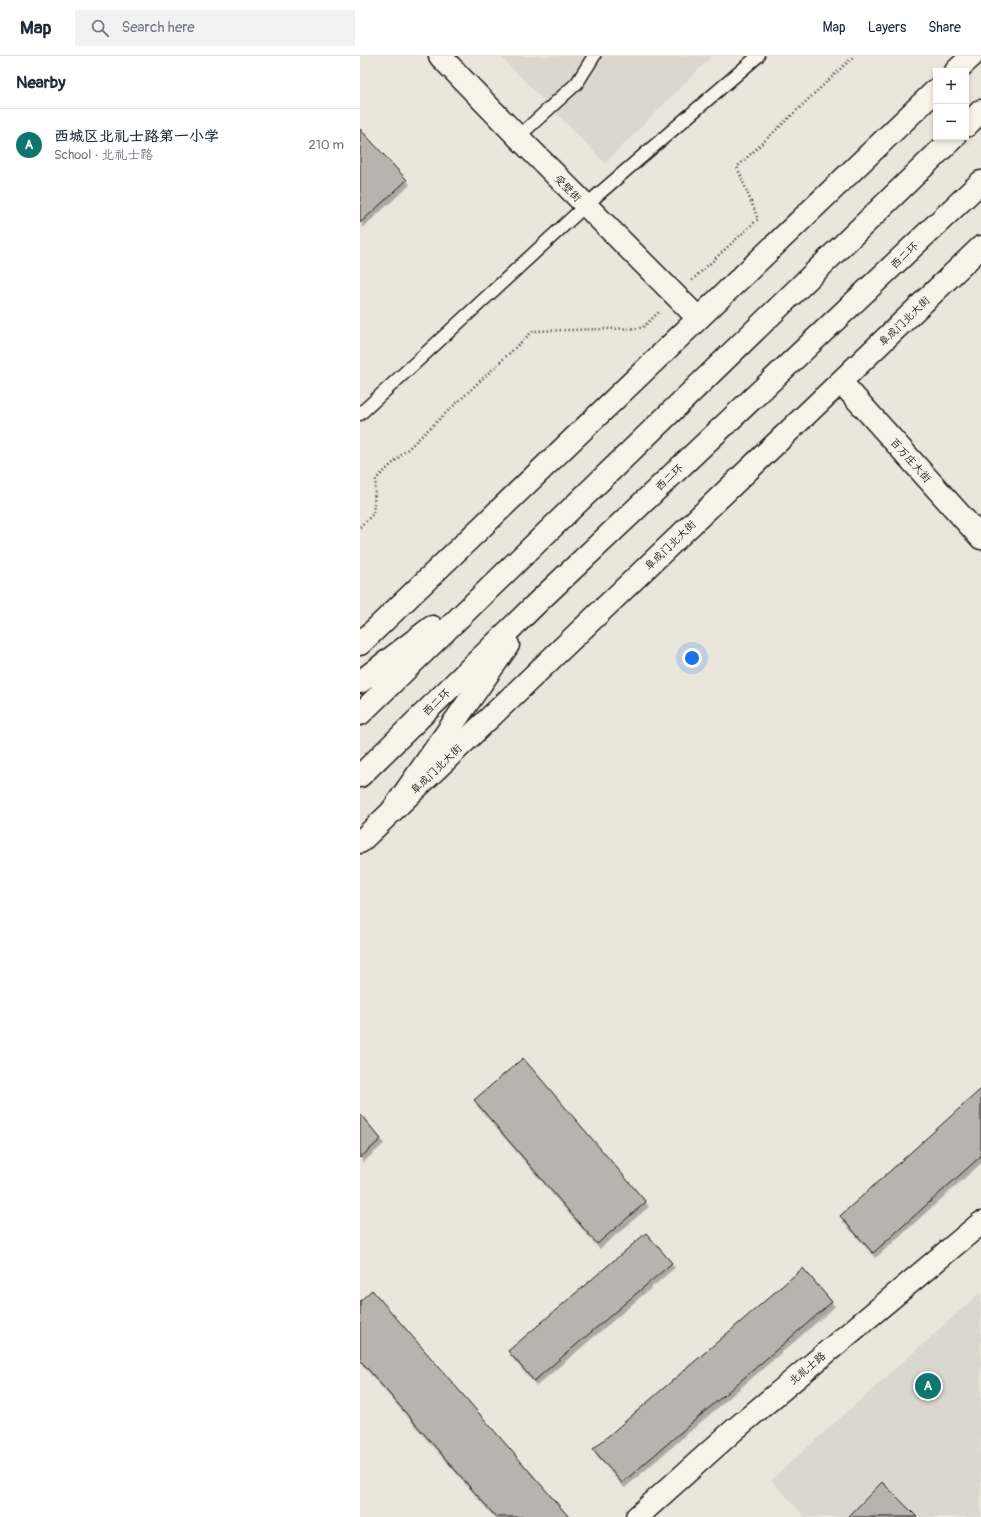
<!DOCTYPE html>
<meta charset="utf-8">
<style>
body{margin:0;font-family:Pangolin,"LXGW WenKai TC",sans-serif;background:#f2f2f3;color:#1f2937}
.controls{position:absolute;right:12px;top:12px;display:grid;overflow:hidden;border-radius:0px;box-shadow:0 2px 6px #0003}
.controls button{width:36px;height:36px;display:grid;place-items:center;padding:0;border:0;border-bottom:1px solid #e0e1e3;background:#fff;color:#1f2937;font:20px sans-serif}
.you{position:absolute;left:332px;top:602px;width:14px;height:14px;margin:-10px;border:3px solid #fff;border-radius:50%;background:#1a73e8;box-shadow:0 0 0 6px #1a73e833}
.badge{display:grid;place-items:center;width:26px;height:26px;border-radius:50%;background:#0f766e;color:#fff;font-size:13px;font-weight:700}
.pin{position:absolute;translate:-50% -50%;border:2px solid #fff;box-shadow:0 1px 4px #0006}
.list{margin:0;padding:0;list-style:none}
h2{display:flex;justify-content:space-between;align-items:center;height:52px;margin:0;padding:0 16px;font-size:17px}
h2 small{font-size:13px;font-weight:400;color:#747a83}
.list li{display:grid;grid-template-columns:26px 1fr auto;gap:12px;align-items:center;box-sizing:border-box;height:72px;padding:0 16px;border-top:1px solid #e0e1e3}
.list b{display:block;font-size:15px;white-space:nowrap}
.list p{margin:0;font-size:13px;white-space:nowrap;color:#747a83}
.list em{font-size:13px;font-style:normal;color:#747a83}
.icon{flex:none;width:22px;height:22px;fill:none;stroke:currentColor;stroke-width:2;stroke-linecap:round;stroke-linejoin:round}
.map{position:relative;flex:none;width:621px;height:1461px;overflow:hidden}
header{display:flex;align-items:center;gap:24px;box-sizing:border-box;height:56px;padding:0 20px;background:#fff;border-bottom:1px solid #e0e1e3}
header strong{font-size:19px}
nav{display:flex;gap:22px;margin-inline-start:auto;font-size:14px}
.search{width:280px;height:36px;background:#f2f2f3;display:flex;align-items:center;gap:10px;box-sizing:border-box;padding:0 14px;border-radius:0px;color:#747a83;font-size:15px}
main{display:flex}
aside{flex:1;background:#fff}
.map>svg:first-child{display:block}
.built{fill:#dad7ce}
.building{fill:#b6b4ac;stroke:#1c1c1c;filter:url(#shadow)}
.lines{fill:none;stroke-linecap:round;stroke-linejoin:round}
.service-casing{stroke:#1c1c1c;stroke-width:15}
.tertiary-casing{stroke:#1c1c1c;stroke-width:25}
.secondary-casing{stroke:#1c1c1c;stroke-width:25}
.trunk-casing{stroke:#1c1c1c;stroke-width:25}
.path{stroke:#1c1c1c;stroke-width:2.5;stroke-dasharray:1 3;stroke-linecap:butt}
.service{stroke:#f7f3e8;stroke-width:12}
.tertiary{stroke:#f7f3e8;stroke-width:22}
.secondary{stroke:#f7f3e8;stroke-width:22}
.trunk{stroke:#f7f3e8;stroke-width:22}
.labels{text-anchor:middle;stroke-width:4;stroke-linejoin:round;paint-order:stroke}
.street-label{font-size:11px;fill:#1c1c1c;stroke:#f7f3e8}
</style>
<header>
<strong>Map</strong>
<div class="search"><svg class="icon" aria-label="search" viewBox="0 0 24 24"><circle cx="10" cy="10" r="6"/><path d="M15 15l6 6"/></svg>Search here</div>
<nav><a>Map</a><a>Layers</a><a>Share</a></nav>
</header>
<main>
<aside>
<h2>Nearby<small></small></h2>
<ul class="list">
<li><span class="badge">A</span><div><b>西城区北礼士路第一小学</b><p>School · 北礼士路</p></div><em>210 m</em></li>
</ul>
</aside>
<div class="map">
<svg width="621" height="1461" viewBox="0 0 621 1461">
<defs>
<filter id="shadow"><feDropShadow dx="2.5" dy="4.5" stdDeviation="0" flood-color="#0004"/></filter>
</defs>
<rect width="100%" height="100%" fill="#eae6dc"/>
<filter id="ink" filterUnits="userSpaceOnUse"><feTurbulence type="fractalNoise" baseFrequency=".025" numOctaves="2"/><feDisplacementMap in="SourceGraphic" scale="8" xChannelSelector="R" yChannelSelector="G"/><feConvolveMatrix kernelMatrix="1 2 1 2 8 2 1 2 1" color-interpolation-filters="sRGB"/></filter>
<g filter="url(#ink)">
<path class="built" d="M140 0H352L245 107Z
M621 1236V1461H445L411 1424Z"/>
<path class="building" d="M0 73 47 124 0 167Z
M163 1002 286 1146 237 1188 114 1044Z
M621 1033V1100L513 1197 480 1160Z
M0 1058 21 1083 0 1102Z
M286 1177 312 1207 174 1325 148 1295Z
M443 1212 472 1246 262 1427 233 1393Z
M12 1234 209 1461H136L0 1304V1245Z
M522 1426 557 1461H488Z"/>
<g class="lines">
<defs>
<path id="service" d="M158 81 217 27 234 0
M0 358 226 149 398 0"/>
<path id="tertiary" d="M80 0 158 81 338 262
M596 15 612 0
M0 588 576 34
M0 786 621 191
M277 1461 374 1374 621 1167"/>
<path id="secondary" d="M481 326 621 482"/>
<path id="trunk" d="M606 70 621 55
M0 626 72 571
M0 658 594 81
M0 720 179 545 621 126
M32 755 148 589"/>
</defs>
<use href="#service" class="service-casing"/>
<use href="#tertiary" class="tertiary-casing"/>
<use href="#secondary" class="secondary-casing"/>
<use href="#trunk" class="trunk-casing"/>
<path class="path" d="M332 224 398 163 377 111 494 0
M0 471 13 458 16 423 173 275 282 272 300 255"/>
<use href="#service" class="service"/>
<use href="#tertiary" class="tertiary"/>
<use href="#secondary" class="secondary"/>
<use href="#trunk" class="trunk"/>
</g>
</g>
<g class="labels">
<g class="street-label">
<text transform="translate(208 132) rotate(45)" y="4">受壁街</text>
<text transform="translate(544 199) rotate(-43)" y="4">西二环</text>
<text transform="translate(544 265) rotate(-44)" y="4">阜成门北大街</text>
<text transform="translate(551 404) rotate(48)" y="4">百万庄大街</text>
<text transform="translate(309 421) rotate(-43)" y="4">西二环</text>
<text transform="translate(310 489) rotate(-44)" y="4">阜成门北大街</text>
<text transform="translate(76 646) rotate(-44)" y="4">西二环</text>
<text transform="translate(76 713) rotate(-44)" y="4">阜成门北大街</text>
<text transform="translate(447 1312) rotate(-40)" y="4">北礼士路</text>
</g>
</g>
</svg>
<div class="controls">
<button>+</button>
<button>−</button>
</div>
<div class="you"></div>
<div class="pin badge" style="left:568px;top:1330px">A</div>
</div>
</main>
